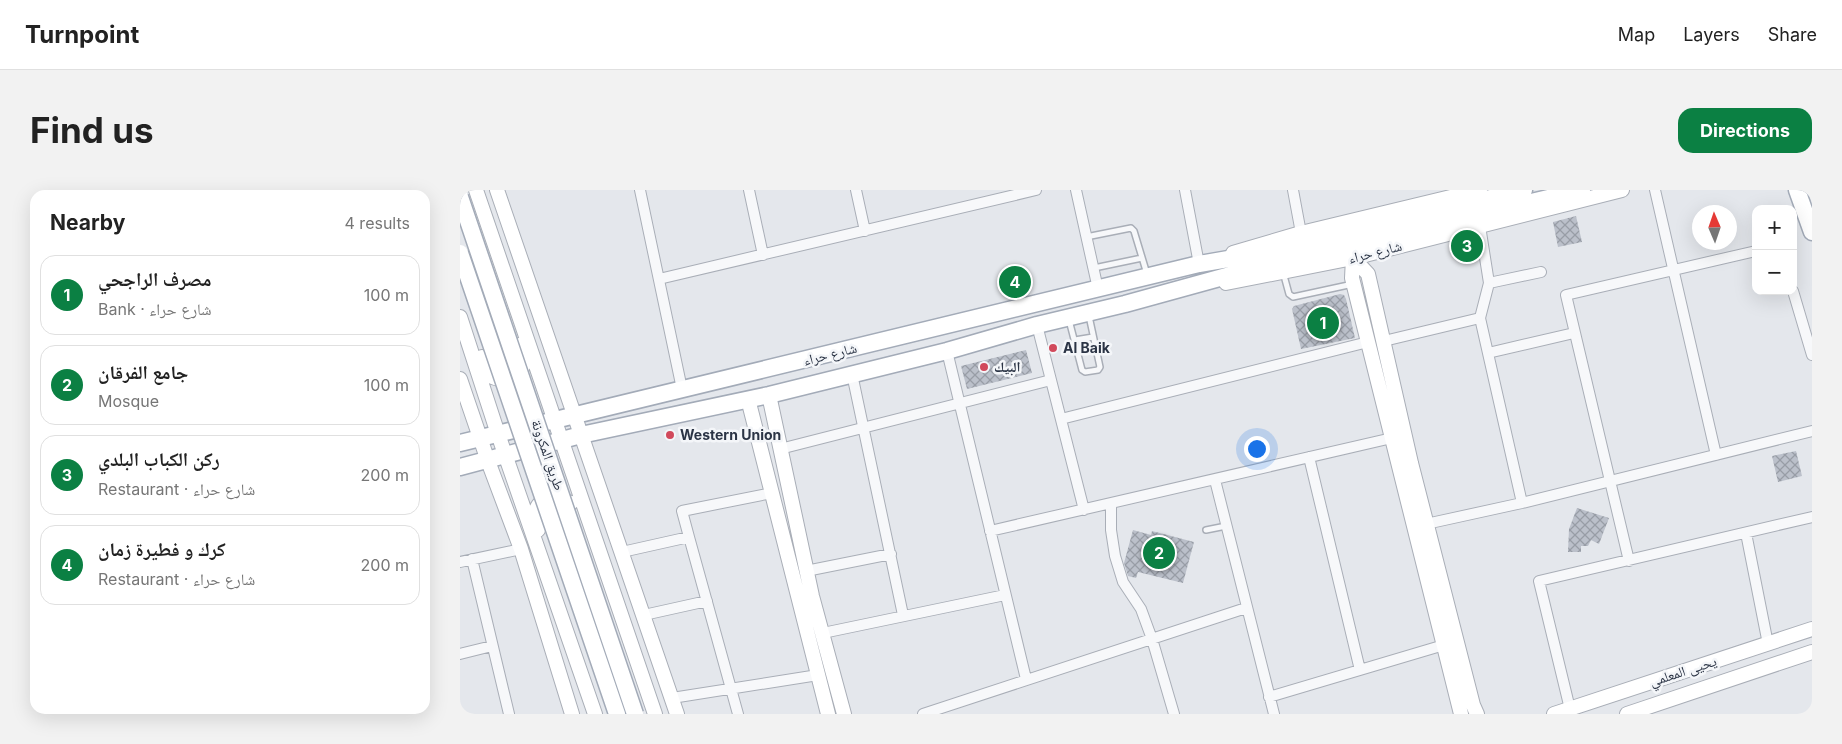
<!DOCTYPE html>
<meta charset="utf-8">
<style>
body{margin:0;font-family:Inter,"Noto Naskh Arabic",sans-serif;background:#f2f2f2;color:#222}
.controls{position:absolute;right:15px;top:15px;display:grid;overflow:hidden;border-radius:10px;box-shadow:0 5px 20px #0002}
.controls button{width:45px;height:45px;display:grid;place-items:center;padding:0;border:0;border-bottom:1px solid #e0e0e0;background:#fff;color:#222;font:25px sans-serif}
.compass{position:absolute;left:1232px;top:15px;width:45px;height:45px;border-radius:50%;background:#fff;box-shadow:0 5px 20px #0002;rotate:358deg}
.you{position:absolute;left:796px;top:258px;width:18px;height:18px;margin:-12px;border:4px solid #fff;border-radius:50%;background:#1a73e8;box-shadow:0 0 0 8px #1a73e833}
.badge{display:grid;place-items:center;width:32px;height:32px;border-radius:50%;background:#0b8043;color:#fff;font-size:16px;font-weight:700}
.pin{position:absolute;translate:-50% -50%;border:2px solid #fff;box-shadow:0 1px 5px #0006}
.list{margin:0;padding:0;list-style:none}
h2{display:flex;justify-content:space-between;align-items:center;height:65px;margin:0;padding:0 20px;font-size:21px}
h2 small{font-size:16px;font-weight:400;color:#767676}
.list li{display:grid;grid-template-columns:32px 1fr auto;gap:15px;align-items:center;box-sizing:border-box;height:80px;margin:0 10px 10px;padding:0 10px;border:1px solid #e0e0e0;border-radius:15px}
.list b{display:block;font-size:19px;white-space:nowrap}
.list p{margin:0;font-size:16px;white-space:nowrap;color:#767676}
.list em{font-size:16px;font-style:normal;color:#767676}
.map{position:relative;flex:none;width:1352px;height:524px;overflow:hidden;border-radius:15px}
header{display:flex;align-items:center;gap:30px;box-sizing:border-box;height:70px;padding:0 25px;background:#fff;border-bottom:1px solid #e0e0e0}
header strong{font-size:24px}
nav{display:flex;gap:28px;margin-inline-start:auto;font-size:18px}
.intro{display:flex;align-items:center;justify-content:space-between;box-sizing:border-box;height:120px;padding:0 30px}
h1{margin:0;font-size:35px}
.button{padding:12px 22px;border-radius:15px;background:#0b8043;color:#fff;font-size:18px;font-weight:700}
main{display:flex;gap:30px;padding:0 30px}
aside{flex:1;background:#fff;border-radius:15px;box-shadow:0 5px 20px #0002}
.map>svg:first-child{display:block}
.building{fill:url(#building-cross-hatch)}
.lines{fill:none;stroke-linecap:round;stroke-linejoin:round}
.lane-casing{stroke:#a9aeb7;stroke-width:8}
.street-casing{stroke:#a9aeb7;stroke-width:12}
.secondary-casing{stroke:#a9aeb7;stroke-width:16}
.primary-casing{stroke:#a3abb8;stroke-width:19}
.lane{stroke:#f7f8fa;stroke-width:5}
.street{stroke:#f7f8fa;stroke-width:10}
.secondary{stroke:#fff;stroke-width:14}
.primary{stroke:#fff;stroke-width:16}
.primary-bridge-casing{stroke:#a3abb8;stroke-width:19;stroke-linecap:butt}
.primary-bridge{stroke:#fff;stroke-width:16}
.poi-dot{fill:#d1495b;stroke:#f4f6f9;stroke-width:2}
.labels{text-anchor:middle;stroke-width:5;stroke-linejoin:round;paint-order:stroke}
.street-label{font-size:14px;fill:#2b3445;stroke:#f4f6f9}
.poi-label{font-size:14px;font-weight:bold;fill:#2b3445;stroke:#f4f6f9;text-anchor:start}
</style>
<header>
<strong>Turnpoint</strong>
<nav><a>Map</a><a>Layers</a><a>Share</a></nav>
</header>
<div class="intro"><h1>Find us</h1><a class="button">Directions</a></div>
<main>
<aside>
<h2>Nearby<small>4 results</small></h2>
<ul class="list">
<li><span class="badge">1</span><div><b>مصرف الراجحي</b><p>Bank · شارع حراء</p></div><em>100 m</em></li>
<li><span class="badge">2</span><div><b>جامع الفرقان</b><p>Mosque</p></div><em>100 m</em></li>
<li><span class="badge">3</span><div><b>ركن الكباب البلدي</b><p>Restaurant · شارع حراء</p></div><em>200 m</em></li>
<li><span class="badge">4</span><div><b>كرك و فطيرة زمان</b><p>Restaurant · شارع حراء</p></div><em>200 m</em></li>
</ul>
</aside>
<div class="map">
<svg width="1352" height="524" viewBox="0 0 1352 524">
<defs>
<pattern id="building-cross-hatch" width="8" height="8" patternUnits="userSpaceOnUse" patternTransform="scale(1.25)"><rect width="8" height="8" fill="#bbc0ca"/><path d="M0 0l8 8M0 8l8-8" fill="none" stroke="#989da6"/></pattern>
</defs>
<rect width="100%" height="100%" fill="#e4e7ec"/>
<path class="building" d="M1116 26 1122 52 1098 57 1093 32Z
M880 104 884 105 886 109 895 148 841 159 832 119 834 116Z
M566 160 572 183 507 199 501 176Z
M1336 261 1342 286 1318 292 1312 266Z
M1117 318 1149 328 1139 354 1131 350 1128 356H1121V362H1108L1109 339Z
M673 340 691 345 692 341 734 352 723 393 678 382 676 388 668 386 664 373Z"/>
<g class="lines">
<defs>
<path id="lane" d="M626 47 671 38 674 41 687 84
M634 78 682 68
M823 82 829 104 833 107 893 94
M609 130 622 180 625 182 638 180 640 177 629 126
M615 150 633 147
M746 340 766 336"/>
<path id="street" d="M180 0 222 199
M289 0 303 65
M396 0 405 41
M616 0 638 99
M725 0 739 74
M833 0 841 43
M1195 0 1256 265
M1020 36 1029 93
M199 89 576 0
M1333 101 1352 165
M1020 128 1062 313
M577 135 624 320
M924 151 1020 128 1029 93 1081 82
M487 161 566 489
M1028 163 1114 143
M392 184 443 425
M601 229 908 152
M320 259 591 190
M849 267 900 480
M755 290 814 524
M651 314V340L655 366 663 392 681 419 692 449 714 524
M966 334 1062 313 1352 241
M530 341 932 248
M1286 343 1308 454
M229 347 278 524
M162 362 229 347 222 321 312 303
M12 369 49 524
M1169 371 1106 105 1296 61
M0 372 61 359
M346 381 431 364
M184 425 247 411
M363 443 545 405
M0 464 32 456
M809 507 984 455
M212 508 358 485
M1110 519 1079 391 1352 327
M463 524 786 418"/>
<path id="secondary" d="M16 0 195 524
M37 0 217 524
M773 63 841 43 1020 0
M893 68 908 84 951 273 1013 515 1017 524
M893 68 892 88 1001 524
M766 93 893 68 1162 0
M0 127 38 244 135 524
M22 167 30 186C51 195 57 190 66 170L62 154
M0 189 28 271 61 359 112 524
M309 205 352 406 384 524
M288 209 368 524
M78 340C77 336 75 329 75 324 78 305 98 309 111 313
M1094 524 1352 439
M1167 524 1352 462"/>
<path id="primary" d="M1337 0 1352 42
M0 253 739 74 797 64 1064 0
M0 277 121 245 309 205 487 161 577 135 665 114 803 76 1122 0"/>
</defs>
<use href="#lane" class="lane-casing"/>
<use href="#street" class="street-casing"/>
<use href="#secondary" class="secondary-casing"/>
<use href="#primary" class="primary-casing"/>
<use href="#lane" class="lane"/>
<use href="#street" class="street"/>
<use href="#secondary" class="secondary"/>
<use href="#primary" class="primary"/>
<defs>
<path id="primary-bridge" d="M0 7 175 524
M0 63 157 524"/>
</defs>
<use href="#primary-bridge" class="primary-bridge-casing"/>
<use href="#primary-bridge" class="primary-bridge"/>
</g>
<g class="poi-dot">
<circle cx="593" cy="158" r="5"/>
<circle cx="524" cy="177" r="5"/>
<circle cx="210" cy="245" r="5"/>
</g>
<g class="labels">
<g class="street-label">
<text transform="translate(915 62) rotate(-14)" y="5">شارع حراء</text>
<text transform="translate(370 164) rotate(-14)" y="5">شارع حراء</text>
<text transform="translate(88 265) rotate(71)" y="5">طريق المكرونة</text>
<text transform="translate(1223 481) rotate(-18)" y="5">يحيى المعلمي</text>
</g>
<g class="poi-label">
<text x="603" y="163">Al Baik</text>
<text x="534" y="182">البيك</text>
<text x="220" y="250">Western Union</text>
</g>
</g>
</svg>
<div class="controls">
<button>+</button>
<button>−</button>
</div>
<svg class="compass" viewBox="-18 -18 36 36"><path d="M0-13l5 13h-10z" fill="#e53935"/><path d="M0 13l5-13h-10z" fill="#767676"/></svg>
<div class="you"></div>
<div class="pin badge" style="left:863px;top:133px">1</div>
<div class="pin badge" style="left:699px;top:363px">2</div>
<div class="pin badge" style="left:1007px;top:56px">3</div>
<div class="pin badge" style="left:555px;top:92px">4</div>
</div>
</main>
